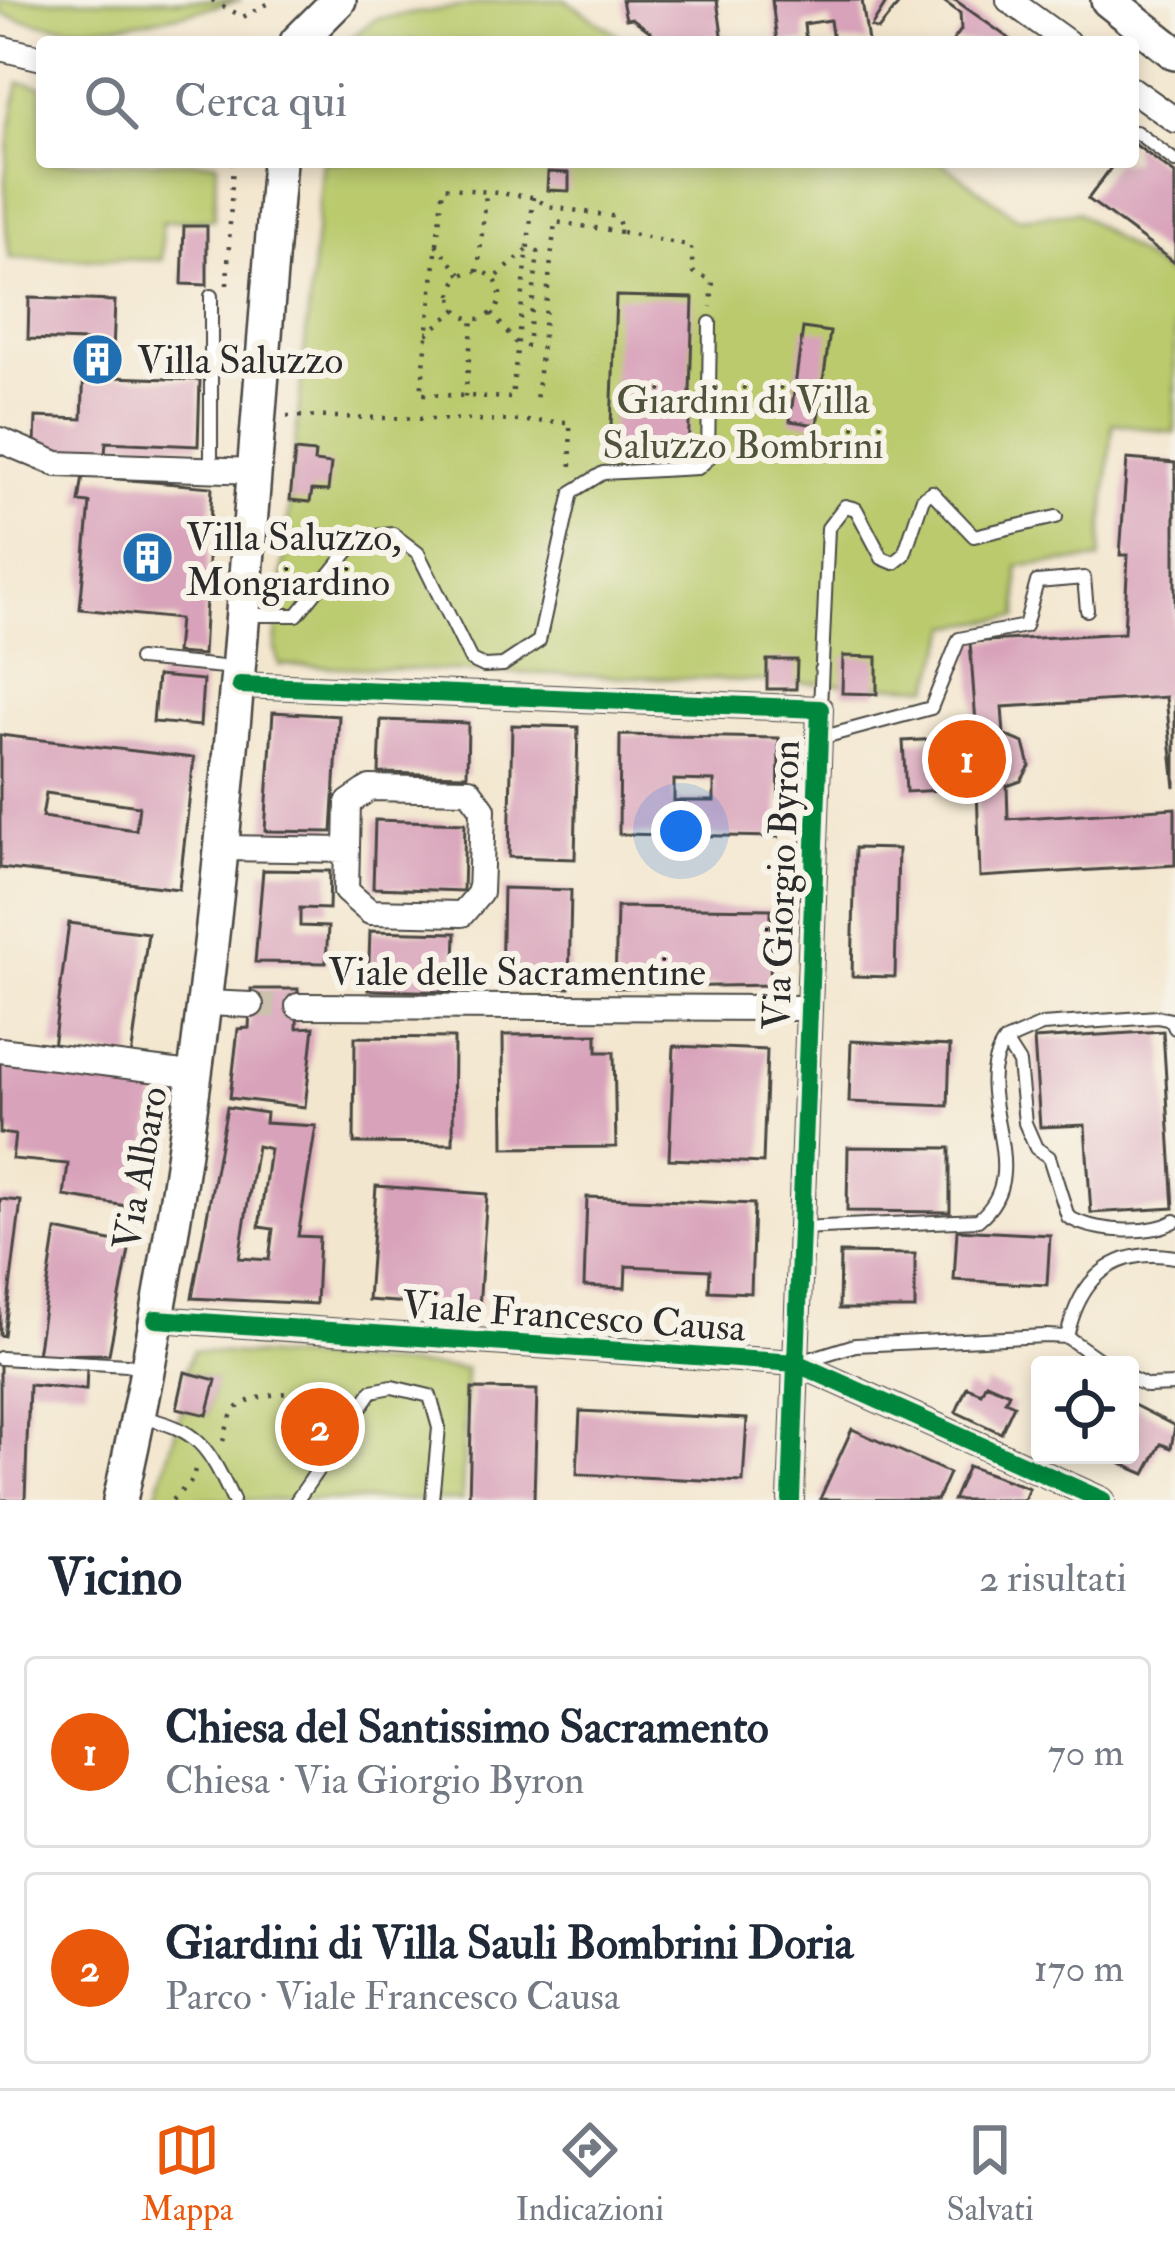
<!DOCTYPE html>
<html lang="it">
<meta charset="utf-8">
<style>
body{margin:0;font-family:"IM FELL Double Pica",serif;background:#f2f2f3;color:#1f2937}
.controls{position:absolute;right:36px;bottom:36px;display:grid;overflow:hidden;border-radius:12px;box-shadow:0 6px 18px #0003}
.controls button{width:108px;height:108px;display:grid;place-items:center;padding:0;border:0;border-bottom:3px solid #e0e1e3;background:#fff;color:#1f2937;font:60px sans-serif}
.you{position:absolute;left:681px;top:831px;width:42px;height:42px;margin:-30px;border:9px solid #fff;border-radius:50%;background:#1a73e8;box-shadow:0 0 0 18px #1a73e833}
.badge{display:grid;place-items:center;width:78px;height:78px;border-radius:50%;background:#ea580c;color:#fff;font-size:39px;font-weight:700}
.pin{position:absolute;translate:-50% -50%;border:6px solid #fff;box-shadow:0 3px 12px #0006}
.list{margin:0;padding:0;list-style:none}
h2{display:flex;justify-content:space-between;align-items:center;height:156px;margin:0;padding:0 48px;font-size:51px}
h2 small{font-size:39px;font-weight:400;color:#747a83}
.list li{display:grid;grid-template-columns:78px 1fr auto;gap:36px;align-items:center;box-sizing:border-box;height:192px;margin:0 24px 24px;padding:0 24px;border:3px solid #e0e1e3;border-radius:12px}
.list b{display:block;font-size:45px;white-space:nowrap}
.list p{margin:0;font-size:39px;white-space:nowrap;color:#747a83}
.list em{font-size:39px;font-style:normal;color:#747a83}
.icon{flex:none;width:66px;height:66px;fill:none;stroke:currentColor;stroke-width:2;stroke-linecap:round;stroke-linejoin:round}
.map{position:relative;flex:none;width:1175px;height:1500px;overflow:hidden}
.search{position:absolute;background:#fff;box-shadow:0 6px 18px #0003;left:36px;right:36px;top:36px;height:132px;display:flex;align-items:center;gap:30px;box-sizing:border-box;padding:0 42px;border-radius:12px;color:#747a83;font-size:45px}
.sheet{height:588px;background:#fff}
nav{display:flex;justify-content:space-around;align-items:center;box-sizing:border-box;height:168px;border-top:3px solid #e0e1e3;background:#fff;font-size:33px;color:#747a83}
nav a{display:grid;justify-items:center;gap:6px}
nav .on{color:#ea580c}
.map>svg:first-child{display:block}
.green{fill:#baca6d;stroke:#727a4c;stroke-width:3}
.building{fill:#d8a2ba;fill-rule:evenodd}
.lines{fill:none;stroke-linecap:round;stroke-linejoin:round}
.minor-tunnel{stroke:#cbc1ad;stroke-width:24;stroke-dasharray:24 12;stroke-linecap:butt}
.service-casing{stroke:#494743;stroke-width:16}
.minor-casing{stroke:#494743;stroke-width:28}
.secondary-casing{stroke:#494743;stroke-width:38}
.path{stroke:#494743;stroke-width:4.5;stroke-dasharray:3 9;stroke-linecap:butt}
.service{stroke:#fff;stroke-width:12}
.minor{stroke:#fff;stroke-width:24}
.secondary{stroke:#fff;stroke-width:33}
.cycleway-casing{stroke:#f7f3e8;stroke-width:26}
.cycleway{stroke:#00873e;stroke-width:18}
.labels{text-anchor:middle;stroke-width:12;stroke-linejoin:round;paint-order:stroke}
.poi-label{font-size:39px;fill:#2b2b2b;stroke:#f7f3e8;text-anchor:start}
.park-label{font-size:39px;fill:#4f533c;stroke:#f7f3e8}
.street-label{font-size:39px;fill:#2b2b2b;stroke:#f7f3e8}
</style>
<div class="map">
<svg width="1175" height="1500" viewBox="0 0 1175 1500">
<rect width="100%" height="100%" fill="#f7f3e8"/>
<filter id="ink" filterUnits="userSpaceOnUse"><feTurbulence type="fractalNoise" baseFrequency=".00833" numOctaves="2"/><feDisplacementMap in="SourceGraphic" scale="24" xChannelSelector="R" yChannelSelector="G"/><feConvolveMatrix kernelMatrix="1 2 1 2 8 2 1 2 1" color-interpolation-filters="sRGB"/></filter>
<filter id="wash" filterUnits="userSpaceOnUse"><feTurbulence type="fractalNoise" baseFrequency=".004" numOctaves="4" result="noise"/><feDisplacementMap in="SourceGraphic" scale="48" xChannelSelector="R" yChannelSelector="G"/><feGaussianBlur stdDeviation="2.7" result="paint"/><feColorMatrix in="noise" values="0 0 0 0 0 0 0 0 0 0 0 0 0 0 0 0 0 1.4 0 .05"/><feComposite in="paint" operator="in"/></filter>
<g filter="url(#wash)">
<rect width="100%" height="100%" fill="#f3e6ce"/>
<path class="green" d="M0 0H241C164 19 77 42 0 13Z
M507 0H566L628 42H345L376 19Z
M19 82 42 86V162H217L214 219 162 222V260L10 258C0 196 7 143 19 82Z
M323 162H941L1018 218 1077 212 1175 280V433L1113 423 1100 559 1018 566V617L951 626 930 687 279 665 275 648Z
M193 1351 466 1369 462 1500H155L182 1409 207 1414 215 1380 185 1372Z"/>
<g id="blocks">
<path class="building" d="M622 0H717L723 42H664L632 18 626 19Z
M772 0H862L868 42H833L830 20 804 24 806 42H777Z
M888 0H902L878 30 871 27Z
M942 0H955L1014 42H952L961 30 960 13Z
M1133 143 1175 174V263L1088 199 1115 162H1133Z
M548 172 569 173V191L547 190Z
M184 226H207V285L182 284Z
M616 296 693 298 688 456 610 453Z
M29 298 115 301 112 377 200 380 198 446 106 442 105 454 50 452 35 443 36 417 82 419 85 341 28 339Z
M803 328 830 332 817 425 790 421Z
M295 451 315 453 314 462 331 464 328 491 312 490 310 502 290 500Z
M1127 459 1175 463V788L1166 697 1002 707 1004 735 1024 743 1030 766 1021 781 1007 786 1008 819 1175 808V865L980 877 977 788 906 792 903 741 977 737 970 642 1124 633 1128 555H1120Z
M83 476 212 487 203 655 176 653 179 619 80 609 90 503 79 502Z
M843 656 877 657V694L842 693Z
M767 660H797L796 689H767Z
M157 676 203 680 200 726 153 722Z
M273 712 339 716 332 832 265 831Z
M381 720 468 723 467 775 379 773Z
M512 725 578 727 575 859 509 857Z
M0 735 194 758 179 889 0 868ZM46 793 139 806 136 830 42 817Z
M620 735 779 738 778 837 619 834ZM674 780 714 781V801H674Z
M375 820 465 823 463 891 373 888Z
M855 848 898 849 895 977 852 976Z
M263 870 330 871 329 909 300 908V926L328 927 326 963 255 962Z
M503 888 571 890 569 988 501 986Z
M617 907 771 909 770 985 615 988Z
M69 923 148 933 131 1058 53 1047Z
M370 931 456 933 454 992 368 990Z
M251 989H298L297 1028 314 1027 305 1107 230 1098 238 1029 249 1028Z
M1163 1031 1174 1208 1091 1213 1085 1125 1040 1127 1034 1039Z
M597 1034V1052H614L616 1147 504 1148 503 1035Z
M355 1037 454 1038 453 1144 354 1143Z
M851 1041 950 1046 948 1106 849 1102Z
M674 1046 767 1050 763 1163 669 1159Z
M0 1062 159 1079 139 1208 64 1196 68 1164 12 1159 15 1135 0 1133Z
M227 1107 266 1113 265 1123 316 1126 298 1236 319 1237 316 1304 192 1298ZM257 1146 270 1149 259 1227 273 1229 269 1260 239 1258Z
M848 1147 950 1148V1212L847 1211Z
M376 1186 487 1194 479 1308 368 1300Z
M587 1197 754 1204 751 1293 709 1291 710 1270 626 1266 625 1288 584 1286Z
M0 1199 21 1201 4 1336 0 1335Z
M56 1230 130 1245 109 1354 37 1355Z
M957 1230 1050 1235 1047 1285 954 1280Z
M840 1253 915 1254V1309H839Z
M0 1363 87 1368 86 1390 29 1385 25 1500H0Z
M185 1372 216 1380 207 1415 177 1408Z
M986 1383 1009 1393 1005 1401 1014 1405 1001 1433 956 1412 967 1387 981 1393Z
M472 1389 537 1390 534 1500H469Z
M1130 1403 1175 1426 1171 1448 1161 1444 1145 1474 1101 1455H1130Z
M580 1411 747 1419 743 1482 577 1474Z
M852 1429 949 1473 937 1500 820 1499Z
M968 1466 1029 1488 1024 1500H953Z"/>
</g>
</g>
<g filter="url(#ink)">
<use href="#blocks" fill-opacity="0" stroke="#494743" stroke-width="3"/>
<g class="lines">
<path class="minor-tunnel" d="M251 1005 298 1006"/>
<defs>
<path id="service" d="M1136 132 1175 161
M211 468V296
M247 615H297L359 538 393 534 418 553 471 660 484 666 503 665 539 641 572 492 603 473 698 468 708 459 710 323
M139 659 234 668
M820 708 828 528 845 506 856 509 882 558 894 563 904 555 923 498 932 492 974 536 1056 517
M820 738 931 708 959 639 1025 626 1037 582 1084 578 1087 610
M1005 1041 1019 1063 1025 1123 1036 1148 1049 1157 1068 1217C1094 1232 1148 1236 1175 1221
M801 1228 978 1220C1039 1171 965 1095 1005 1041L1042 1025 1157 1017 1171 1020 1175 1028
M1067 1337C1079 1281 1112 1246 1175 1257
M0 1358 146 1366
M797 1363 855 1345 1046 1336 1067 1337 1107 1365
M1130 1378 1147 1386 1175 1385
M140 1417C199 1429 208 1447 233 1500
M297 1500 372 1391 392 1387 430 1396 439 1428 432 1500"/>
<path id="minor" d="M1009 0 1067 42
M0 48 42 58
M1133 90 1175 120
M0 440 57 464 255 471
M240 685 820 709 791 1500
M370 788 469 790 483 809 480 893 462 914 370 912 346 891 348 803Z
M225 848 346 850
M207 1003 251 1005
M298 1006 808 1008
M0 1050 198 1075
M156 1319 796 1363 1102 1500"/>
<path id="secondary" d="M1108 0 1175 53
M297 42 339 0
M120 1500C220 1059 241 611 279 162"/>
</defs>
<use href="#service" class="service-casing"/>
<use href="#minor" class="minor-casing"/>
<use href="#secondary" class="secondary-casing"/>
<path class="path" d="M212 0 243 17 275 0
M533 197 512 398 421 394 443 187 533 197 548 206 617 217 622 232 555 222 536 401
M622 232 691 246 693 272 713 281 711 307
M436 244 462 276
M452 295a24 24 0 1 1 48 0a24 24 0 1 1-48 0Z
M478 272 486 194
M227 285 233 162
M492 313 517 344 528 346 538 252 526 251 494 279
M427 334 457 309
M465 397 473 319
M287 416 570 422 571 468
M223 1441C226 1433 228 1420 233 1413 249 1388 321 1392 348 1391
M172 1500 192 1481 195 1469"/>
<use href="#service" class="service"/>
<use href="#minor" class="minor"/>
<use href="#secondary" class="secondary"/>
<defs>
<path id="cycleway" d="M240 685 820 709 791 1500
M156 1319 796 1363 1102 1500"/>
</defs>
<use href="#cycleway" class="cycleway-casing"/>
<use href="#cycleway" class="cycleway"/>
</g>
</g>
<defs>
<symbol id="building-disc" viewBox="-11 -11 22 22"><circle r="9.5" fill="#1f6fb2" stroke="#f7f3e8"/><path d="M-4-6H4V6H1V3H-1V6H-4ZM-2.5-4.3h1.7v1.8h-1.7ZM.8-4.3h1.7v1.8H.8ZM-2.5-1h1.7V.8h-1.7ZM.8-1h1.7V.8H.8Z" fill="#fff"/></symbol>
</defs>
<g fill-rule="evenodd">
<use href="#building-disc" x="68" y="330" width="59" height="59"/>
<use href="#building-disc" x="118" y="528" width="59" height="59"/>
</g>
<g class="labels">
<g class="poi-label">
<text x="137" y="373">Villa Saluzzo</text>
<text x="186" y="550">Villa Saluzzo,<tspan x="186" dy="45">Mongiardino</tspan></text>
</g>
<g class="park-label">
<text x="743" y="413">Giardini di Villa<tspan x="743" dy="45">Saluzzo Bombrini</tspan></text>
</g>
<g class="street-label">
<text transform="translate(780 885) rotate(-88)" y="14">Via Giorgio Byron</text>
<text x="517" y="985">Viale delle Sacramentine</text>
<text transform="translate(139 1168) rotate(-80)" y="14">Via Albaro</text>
<text transform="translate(574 1315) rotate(4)" y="14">Viale Francesco Causa</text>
</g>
</g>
</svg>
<div class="controls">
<button><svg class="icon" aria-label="locate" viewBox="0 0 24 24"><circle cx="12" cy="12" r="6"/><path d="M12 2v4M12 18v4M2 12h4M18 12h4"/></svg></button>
</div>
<div class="you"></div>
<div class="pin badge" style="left:967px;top:759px">1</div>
<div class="pin badge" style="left:320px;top:1427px">2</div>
<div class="search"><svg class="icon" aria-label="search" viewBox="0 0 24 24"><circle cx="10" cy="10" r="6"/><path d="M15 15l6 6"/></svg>Cerca qui</div>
</div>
<section class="sheet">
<h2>Vicino<small>2 risultati</small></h2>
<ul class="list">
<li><span class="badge">1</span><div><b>Chiesa del Santissimo Sacramento</b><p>Chiesa · Via Giorgio Byron</p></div><em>70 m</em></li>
<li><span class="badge">2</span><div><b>Giardini di Villa Sauli Bombrini Doria</b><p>Parco · Viale Francesco Causa</p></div><em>170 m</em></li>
</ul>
</section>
<nav>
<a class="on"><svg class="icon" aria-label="map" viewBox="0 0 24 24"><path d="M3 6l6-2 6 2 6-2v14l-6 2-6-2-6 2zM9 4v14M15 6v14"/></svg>Mappa</a>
<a><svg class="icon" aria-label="directions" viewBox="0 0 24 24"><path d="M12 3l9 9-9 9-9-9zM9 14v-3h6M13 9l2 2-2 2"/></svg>Indicazioni</a>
<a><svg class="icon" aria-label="saved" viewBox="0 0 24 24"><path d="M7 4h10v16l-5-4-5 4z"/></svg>Salvati</a>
</nav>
